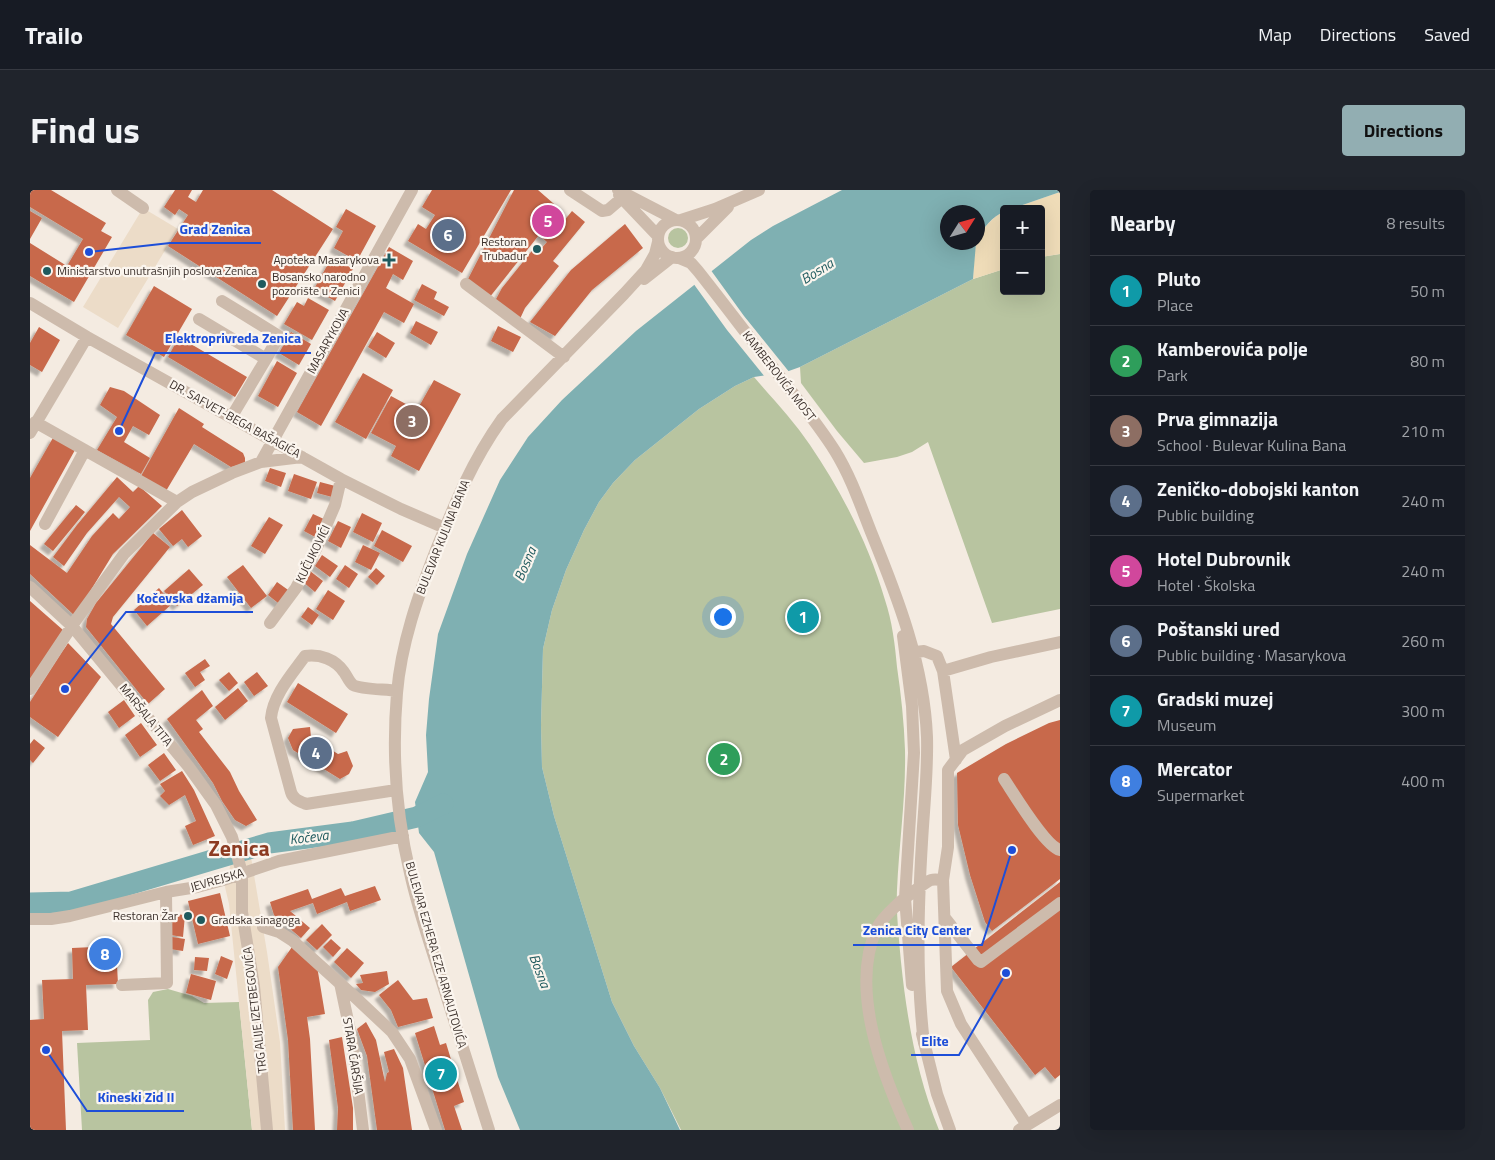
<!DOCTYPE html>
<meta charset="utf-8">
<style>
body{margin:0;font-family:"Titillium Web",sans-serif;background:#20242c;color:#f1f3f6}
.controls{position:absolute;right:15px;top:15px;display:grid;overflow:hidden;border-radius:5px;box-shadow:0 5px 20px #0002}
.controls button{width:45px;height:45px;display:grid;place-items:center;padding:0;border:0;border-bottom:1px solid #363941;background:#171b24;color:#f1f3f6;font:25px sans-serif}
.compass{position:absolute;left:910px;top:15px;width:45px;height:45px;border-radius:50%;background:#171b24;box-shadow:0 5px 20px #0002;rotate:53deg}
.you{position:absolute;left:692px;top:426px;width:18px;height:18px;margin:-12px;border:4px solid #fff;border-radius:50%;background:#1a73e8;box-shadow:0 0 0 8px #1a73e833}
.badge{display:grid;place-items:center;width:32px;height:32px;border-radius:50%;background:#92aeb2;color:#fff;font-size:16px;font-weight:700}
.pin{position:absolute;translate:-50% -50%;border:2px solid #fff;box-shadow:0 1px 5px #0006}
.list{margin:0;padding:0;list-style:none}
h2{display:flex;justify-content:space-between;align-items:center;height:65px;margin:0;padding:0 20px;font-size:21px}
h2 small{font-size:16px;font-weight:400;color:#9ea1a6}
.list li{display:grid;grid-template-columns:32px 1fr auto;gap:15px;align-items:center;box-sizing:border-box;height:70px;padding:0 20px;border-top:1px solid #363941}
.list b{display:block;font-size:19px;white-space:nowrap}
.list p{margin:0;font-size:16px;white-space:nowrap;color:#9ea1a6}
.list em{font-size:16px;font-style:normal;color:#9ea1a6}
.map{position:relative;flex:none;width:1030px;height:940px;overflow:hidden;border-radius:5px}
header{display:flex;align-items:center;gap:30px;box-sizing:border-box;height:70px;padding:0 25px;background:#171b24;border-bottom:1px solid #363941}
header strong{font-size:24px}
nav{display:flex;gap:28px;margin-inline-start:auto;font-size:18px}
.intro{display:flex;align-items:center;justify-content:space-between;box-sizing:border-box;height:120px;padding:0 30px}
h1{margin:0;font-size:35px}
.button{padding:12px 22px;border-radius:5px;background:#92aeb2;color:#111;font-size:18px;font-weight:700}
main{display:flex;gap:30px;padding:0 30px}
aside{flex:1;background:#171b24;border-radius:5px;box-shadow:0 5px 20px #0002}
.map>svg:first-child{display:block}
.green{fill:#b8c4a0}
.sand{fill:#efdcb8}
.plaza{fill:#ecdcc8}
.water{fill:#7fb0b2}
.pier{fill:#f4ebe1}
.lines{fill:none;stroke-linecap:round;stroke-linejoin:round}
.river{stroke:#7fb0b2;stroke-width:21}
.building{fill:#c8694b;filter:url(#shadow)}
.minor{stroke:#cdbbac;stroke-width:12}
.poi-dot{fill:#1f5a5e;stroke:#fbf5ee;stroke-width:2}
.labels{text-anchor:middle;stroke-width:4.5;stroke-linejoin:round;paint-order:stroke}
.poi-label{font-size:12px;fill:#3b302b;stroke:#fbf5ee;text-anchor:end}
.street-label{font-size:12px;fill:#3b302b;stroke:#fbf5ee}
.water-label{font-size:14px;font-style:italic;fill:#1f5a5e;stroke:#fbf5ee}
.town-label{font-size:22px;font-weight:bold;fill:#8c3b22;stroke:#fbf5ee}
.leader{fill:none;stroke:#1d4ed8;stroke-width:2}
.callout-dot{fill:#1d4ed8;stroke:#fbf5ee;stroke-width:2}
.callout-label{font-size:14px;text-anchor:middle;font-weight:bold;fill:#1d4ed8;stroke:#fbf5ee;stroke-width:4.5;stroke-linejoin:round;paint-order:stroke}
</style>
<header>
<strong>Trailo</strong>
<nav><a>Map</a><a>Directions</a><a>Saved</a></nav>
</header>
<div class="intro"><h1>Find us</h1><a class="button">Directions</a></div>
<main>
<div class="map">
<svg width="1030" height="940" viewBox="0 0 1030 940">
<defs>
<filter id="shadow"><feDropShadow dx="-4.5" dy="4.5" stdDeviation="1" flood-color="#0004"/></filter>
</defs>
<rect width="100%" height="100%" fill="#f4ebe1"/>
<path class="green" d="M638 48a10 10 0 1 1 20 0a10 10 0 1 1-20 0Z
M1030 64V419L962 433 898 252 882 262 867 267 834 273 807 241 771 193 770 177 943 89 974 79V101H1011V67Z
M724 187C743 209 764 231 780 255 812 302 839 355 855 410 862 431 865 454 867 477 871 504 874 532 875 560 876 607 869 654 867 700 866 724 869 749 871 772 877 830 887 886 909 940H651L630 898 604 856 582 812 524 626 512 577 511 535 513 459 522 420 536 380 554 340 569 312 583 293 605 270 669 219 705 196Z
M138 799 162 806 174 813 209 812 222 940H52L47 853 120 850 118 810 123 802Z"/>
<path class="sand" d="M1030 2V64L1011 67V19H981Z
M974 22V79L943 89C945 66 942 47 961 31 965 27 968 24 974 22Z"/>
<path class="plaza" d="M113 18 148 39 88 138 53 117Z
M221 667 237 762 250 852 255 940H222L199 714 195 697 201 673Z"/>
<path class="water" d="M812 0H1030V2L981 19H974V22C963 26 953 38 948 48V22H918V52L946 53 943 89 770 177 756 182 724 187 705 196 669 219 605 270 583 293 569 312 554 340 536 380 522 420 513 459 511 535 512 577 524 626 582 812 604 856 630 898 650 940H490L468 887 404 662 389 643 385 612 398 582 396 545 399 509 408 444 437 364 470 290 498 247 532 210 606 141 721 50 743 36Z"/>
<path class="pier" d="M680 79 714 126 760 183 735 187 697 140 663 93Z"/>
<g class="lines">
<path class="river" d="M0 713 41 712 239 653 323 642 387 627 413 614"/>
</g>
<path class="building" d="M0 0H21L76 33 71 41 82 47 44 112 0 86V53L37 76 53 49 0 17Z
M145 0H162L158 7 166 12 173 0H242L303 39 247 126 138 56 158 25 149 19 145 25 134 17Z
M402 0H481L432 83 378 51 388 34 396 39 405 25 392 17Z
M484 0H508L531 20 522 31 529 37 542 21 555 32 523 71 529 76 495 118 489 131 465 111 472 98 505 57 510 60 517 52 509 45 459 108 437 91Z
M316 19 346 36 327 71 304 58 313 41 306 37Z
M0 21 12 28 0 49Z
M595 34 613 58 562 100 525 146 500 132 541 80Z
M359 57 383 71 373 90 363 84 356 98 384 114 374 133 354 122 291 236 267 222Z
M302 67 323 79 305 111 284 99Z
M392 94 407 102 404 109 419 117 414 126 384 110Z
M124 96 162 119 134 167 96 145Z
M278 108 299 120 282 150 254 134 267 112 274 116Z
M386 131 408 142 401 155 380 143Z
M468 136 491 147 483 162 461 151Z
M9 137 30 150 12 182 0 175V153Z
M261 142 281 154 269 175 249 163Z
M347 142 365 153 356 168 338 157Z
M149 147 217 187 205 207 138 167Z
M247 171 267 183 248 217 228 206Z
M333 183 363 200 336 249 305 232Z
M404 190 431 204 389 281 361 266 366 256 341 243 361 206 387 220Z
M80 197 94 201 130 225 119 245 103 236 94 252 120 268 111 284 67 260 87 227 70 215Z
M149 218 174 234 172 237 213 263 215 268V273L201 277 164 254 136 301 110 288Z
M24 246 45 260 0 341V288Z
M240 278 256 283 251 297 235 291Z
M264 284 287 292 281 309 258 301Z
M87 287 103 302 109 296 132 316 83 364 45 426 0 384V355L37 383 62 346 83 323 89 329 100 317 89 307 57 343 34 376 23 367 47 335Z
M290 292 309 297 306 308 287 303Z
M46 315 55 322 23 361 14 354Z
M152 320 172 346 158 357 152 349 143 356 129 339Z
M332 323 352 333 343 352 323 342Z
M283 324 296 330 287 348 274 341Z
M239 327 253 335 235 364 221 356Z
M308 331 321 337 311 358 298 351Z
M352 340 382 356 373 372 344 356Z
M123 343 140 357 83 427 81 434 135 499 118 514 56 437 57 429 66 413Z
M333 355 350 363 341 380 325 372Z
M292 365 308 376 300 387 285 376Z
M213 375 237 406 221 418 197 387Z
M315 375 328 384 319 398 306 389Z
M346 378 355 386 347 395 338 387Z
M159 379 173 395 147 416 134 401Z
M280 381 293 391 285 402 272 391Z
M247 392 261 402 252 416 238 405Z
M129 398 142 414 117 436 104 420Z
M298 400 315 411 303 430 286 419Z
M0 411 33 440 0 490Z
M278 417 289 425 282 435 271 427Z
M38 453 71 487 28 547 0 527V512Z
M175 469 180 476 170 482 175 490 165 497 155 483Z
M199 482 208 493 199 501 189 490Z
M227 482 238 496 224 506 214 492Z
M268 493 318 524 306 543 257 512Z
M208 498 218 511 195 530 185 517Z
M172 500 183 516 166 530 173 539 169 542 200 582 209 601 227 630 216 636 205 630 192 611 183 593 137 529Z
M94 510 105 526 89 538 78 522Z
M1030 530V689L962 741 955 732 940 685 928 635 927 583 976 554 1019 533Z
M111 533 127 555 110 567 95 545Z
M280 537 281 547 308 564 317 561 323 576 319 584 310 589 263 560 258 548 263 539Z
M4 549 15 558 3 573 0 570V554Z
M134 563 146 580 130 591 118 575Z
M152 581 164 600 185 646 163 655 155 636 166 631 155 605 139 615 130 606 135 601 130 594Z
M1030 692V885L1025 889 1015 877 1005 885 921 777Z
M345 696 351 710 320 721 317 712 287 724 283 713 260 721 280 738 271 748 244 725 240 712 278 699 282 709 311 698 315 706Z
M190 703 200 746 168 754 158 711Z
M143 724 155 725 153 747 141 745Z
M292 734 302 745 287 760 276 750Z
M142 747 155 749 153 761 140 759Z
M301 749 311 758 303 767 293 757Z
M86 756 88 794 56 795 58 840 32 841 36 940H0V830L14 829 12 790 43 789 42 758Z
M262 757 287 776 295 824 277 827 280 849 285 940H263L258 850 248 777Z
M317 758 334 773 321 788 304 772Z
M191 766 203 771 197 789 185 784Z
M165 767 179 768 177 781 164 780Z
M357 781 359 794 345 802 331 800 326 794 333 793 330 785Z
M161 784 186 791 181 810 156 803Z
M368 790 383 810 397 808 403 828 368 837 361 820 349 805Z
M336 832 346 850 355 892 357 883 359 882 354 862 364 859 373 878 382 940H347L337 866 327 839Z
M404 836 410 855 416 853 434 912 424 916 432 940H415L385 843Z
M312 847 323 918V940H307L308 918 299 850Z"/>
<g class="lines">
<path class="minor" d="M87 0 113 18
M540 0 572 21 578 20 592 8
M588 0 646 30
M589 5 628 46
M628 49a19 19 0 1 1 38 0a19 19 0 1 1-38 0Z
M651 30 685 19 729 0
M666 49 698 17
M649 68 661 73 668 81C695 115 721 150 748 184 767 209 788 234 805 261 821 287 830 314 841 342 868 408 894 475 897 547 898 582 894 616 892 652 888 718 886 786 894 853
M614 89 642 67
M436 94 534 167
M192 111 249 146 236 169
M0 113 57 147 311 289 371 319 415 338
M169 129 236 169 202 226
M5 232 147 312
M0 243 57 147
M231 272 382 0
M15 334 55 260
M0 397 42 436 158 576 186 615 202 647 212 683V722L224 796 237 940
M240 433 266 398 287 357 305 315 311 289
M873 446 882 516 884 563 875 708 882 795
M878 463 894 461 907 466 913 481 961 467 1030 452
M913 481 926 570
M0 499 46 430 94 364 147 312 162 302 202 283 231 272 272 267
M974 589C984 604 1015 656 1030 660
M366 600 276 614C269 611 263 609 261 602L241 528C243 505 262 484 275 466 290 464 305 469 314 482 317 486 319 492 323 495 333 500 356 499 367 501
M913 690 917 801 931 834 997 935
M915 728 948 770 951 772 1030 713
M0 729H21L40 726 136 702 167 697 193 690 249 671 373 646
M233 737 249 742 263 751 326 808 362 842 380 869 406 940
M310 793 322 850 333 940
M92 795 137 793 136 702
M892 844 907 904 920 940
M459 940C443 891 428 841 412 792 401 756 388 720 380 683 366 624 362 562 367 503 371 454 388 406 406 360 425 313 442 271 472 229L594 104 616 80 625 64 628 52
M878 940C852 883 819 798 847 738 852 728 863 719 870 712 875 708 897 691 901 690 905 689 909 690 913 690L918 657V580L933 560 975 536 1030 510
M989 940 1030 915"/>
</g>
<g class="poi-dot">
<circle cx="507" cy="59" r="5"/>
<path d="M356.5 62.5h5v5h5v5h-5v5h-5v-5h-5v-5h5z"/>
<circle cx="17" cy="81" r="5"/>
<circle cx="232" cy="94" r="5"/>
<circle cx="158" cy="726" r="5"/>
<circle cx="171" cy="730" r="5"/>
</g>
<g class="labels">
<g class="poi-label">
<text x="497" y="56">Restoran<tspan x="497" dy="14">Trubadur</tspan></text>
<text x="349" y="74">Apoteka Masarykova</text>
<text x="27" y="85" text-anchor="start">Ministarstvo unutrašnjih poslova Zenica</text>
<text x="242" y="91" text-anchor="start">Bosansko narodno<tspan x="242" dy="14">pozorište u Zenici</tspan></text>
<text x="148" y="730">Restoran Žar</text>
<text x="181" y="734" text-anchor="start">Gradska sinagoga</text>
</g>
<g class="street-label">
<text transform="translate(298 151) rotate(-61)" y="4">MASARYKOVA</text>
<text transform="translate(749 186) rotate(52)" y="4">KAMBEROVIĆA MOST</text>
<text transform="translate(205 229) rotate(29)" y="4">DR. SAFVET-BEGA BAŠAGIĆA</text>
<text transform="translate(413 347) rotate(-68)" y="4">BULEVAR KULINA BANA</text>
<text transform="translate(283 364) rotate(-64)" y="4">KUČUKOVIĆI</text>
<text transform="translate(116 525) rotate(51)" y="4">MARŠALA TITA</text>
<text transform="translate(187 690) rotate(-16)" y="4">JEVREJSKA</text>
<text transform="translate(406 765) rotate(74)" y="4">BULEVAR EZHERA EZE ARNAUTOVIĆA</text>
<text transform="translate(225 820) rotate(-97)" y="4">TRG ALIJE IZETBEGOVIĆA</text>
<text transform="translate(323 866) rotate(81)" y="4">STARA ČARŠIJA</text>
</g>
<g class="water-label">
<text transform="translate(787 81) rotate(-32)" y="5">Bosna</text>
<text transform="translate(495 374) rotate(-67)" y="5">Bosna</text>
<text transform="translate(279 647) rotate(-7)" y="5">Kočeva</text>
<text transform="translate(510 781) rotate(69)" y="5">Bosna</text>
</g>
<g class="town-label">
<text x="209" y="666">Zenica</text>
</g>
</g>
<path class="leader" d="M59 62L140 53H231M89 241L125 163H281M35 499L96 422H223M982 660L952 755H823M976 783L929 865H881M16 860L57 921H154"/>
<g class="callout-dot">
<circle cx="59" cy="62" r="5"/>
<circle cx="89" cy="241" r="5"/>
<circle cx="35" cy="499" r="5"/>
<circle cx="982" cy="660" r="5"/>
<circle cx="976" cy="783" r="5"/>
<circle cx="16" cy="860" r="5"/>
</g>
<g class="callout-label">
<text x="185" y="44">Grad Zenica</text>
<text x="203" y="153">Elektroprivreda Zenica</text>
<text x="160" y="413">Kočevska džamija</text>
<text x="887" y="745">Zenica City Center</text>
<text x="905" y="856">Elite</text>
<text x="106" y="912">Kineski Zid II</text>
</g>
</svg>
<div class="controls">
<button>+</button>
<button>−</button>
</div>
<svg class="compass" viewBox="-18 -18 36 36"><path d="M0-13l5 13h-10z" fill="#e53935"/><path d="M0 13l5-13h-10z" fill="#9ea1a6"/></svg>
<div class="you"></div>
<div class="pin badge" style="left:773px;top:427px;background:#0f9aa8">1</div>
<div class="pin badge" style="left:694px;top:569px;background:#2e9e5b">2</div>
<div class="pin badge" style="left:382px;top:231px;background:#8d6e63">3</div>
<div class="pin badge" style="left:286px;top:563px;background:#5c6f8a">4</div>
<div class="pin badge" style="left:518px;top:31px;background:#d1479c">5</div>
<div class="pin badge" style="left:418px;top:45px;background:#5c6f8a">6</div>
<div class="pin badge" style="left:411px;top:884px;background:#0f9aa8">7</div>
<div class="pin badge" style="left:75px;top:764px;background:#3f7fe0">8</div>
</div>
<aside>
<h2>Nearby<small>8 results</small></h2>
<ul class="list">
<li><span class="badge" style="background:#0f9aa8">1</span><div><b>Pluto</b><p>Place</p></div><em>50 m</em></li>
<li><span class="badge" style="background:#2e9e5b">2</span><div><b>Kamberovića polje</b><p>Park</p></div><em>80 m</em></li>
<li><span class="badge" style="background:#8d6e63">3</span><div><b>Prva gimnazija</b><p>School · Bulevar Kulina Bana</p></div><em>210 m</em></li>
<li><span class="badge" style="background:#5c6f8a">4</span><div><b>Zeničko-dobojski kanton</b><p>Public building</p></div><em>240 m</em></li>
<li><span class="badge" style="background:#d1479c">5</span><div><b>Hotel Dubrovnik</b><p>Hotel · Školska</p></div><em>240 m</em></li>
<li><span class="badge" style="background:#5c6f8a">6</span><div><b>Poštanski ured</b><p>Public building · Masarykova</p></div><em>260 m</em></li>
<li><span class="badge" style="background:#0f9aa8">7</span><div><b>Gradski muzej</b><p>Museum</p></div><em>300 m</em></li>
<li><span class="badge" style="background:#3f7fe0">8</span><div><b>Mercator</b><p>Supermarket</p></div><em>400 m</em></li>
</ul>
</aside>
</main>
